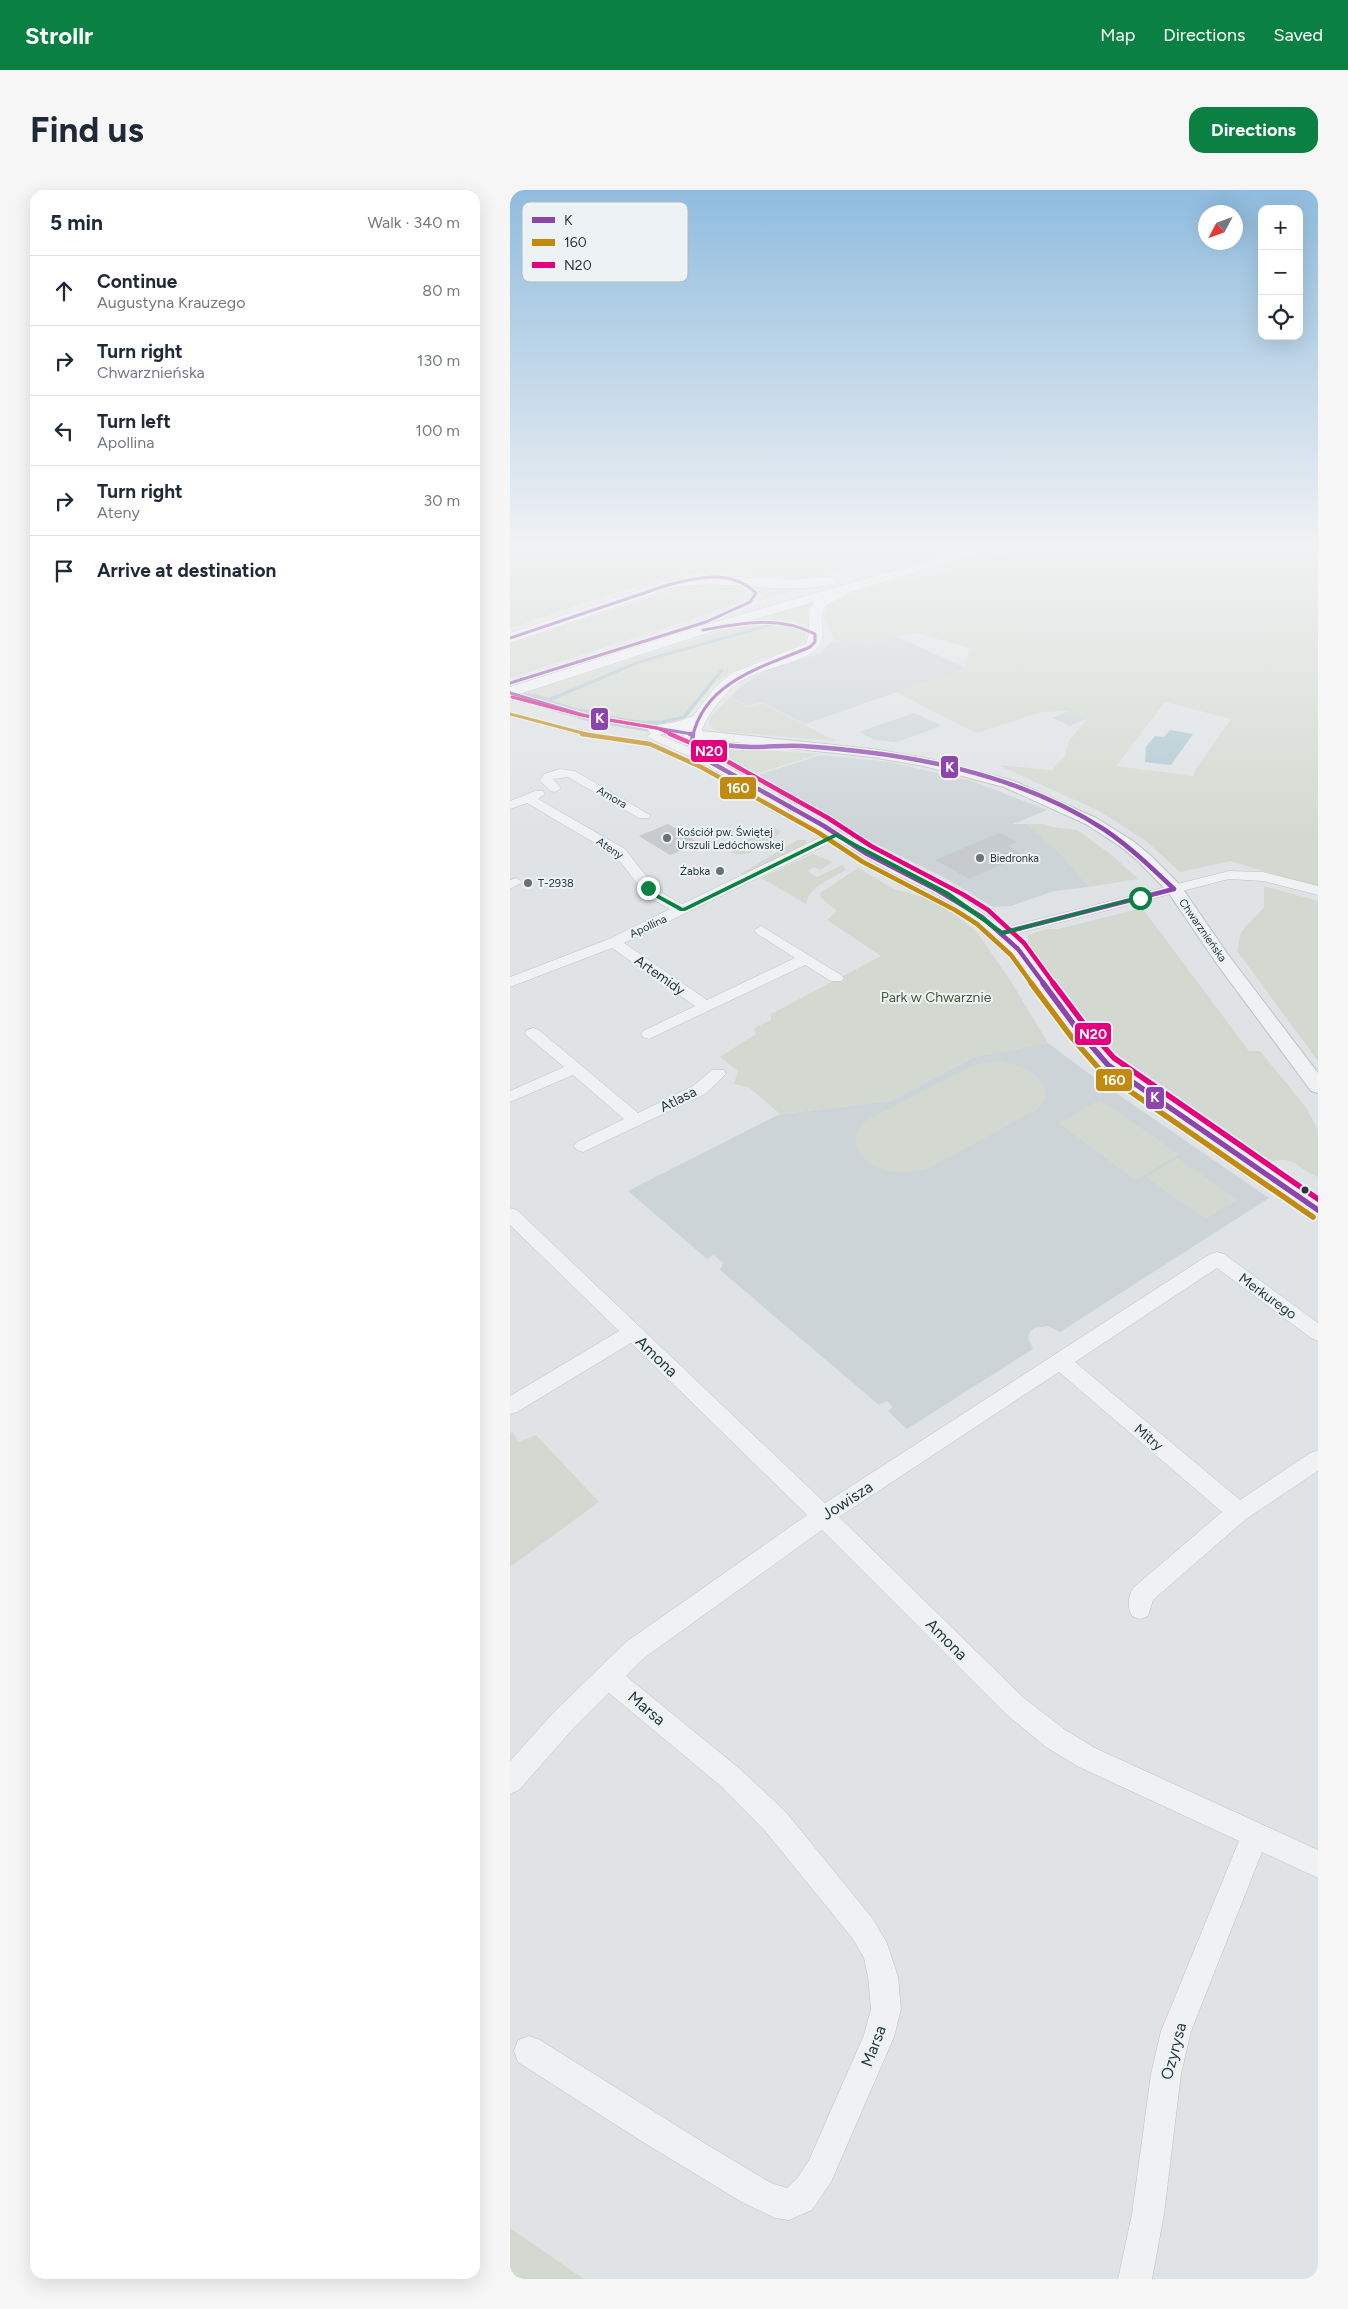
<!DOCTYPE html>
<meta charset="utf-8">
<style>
body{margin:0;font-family:Figtree,sans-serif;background:#f6f6f7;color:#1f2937}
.controls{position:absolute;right:15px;top:15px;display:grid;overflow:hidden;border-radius:10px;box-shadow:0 5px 20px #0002}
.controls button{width:45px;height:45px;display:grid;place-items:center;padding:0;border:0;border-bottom:1px solid #e0e1e3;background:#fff;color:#1f2937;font:25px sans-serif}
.compass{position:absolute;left:688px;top:15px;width:45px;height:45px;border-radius:50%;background:#fff;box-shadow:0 5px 20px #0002;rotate:229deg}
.stop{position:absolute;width:15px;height:15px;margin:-11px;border:4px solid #0b8043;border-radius:50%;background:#fff}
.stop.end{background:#0b8043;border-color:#fff;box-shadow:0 1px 5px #0008}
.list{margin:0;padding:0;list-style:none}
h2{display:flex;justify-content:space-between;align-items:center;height:65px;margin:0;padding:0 20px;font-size:21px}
h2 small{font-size:16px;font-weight:400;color:#747a83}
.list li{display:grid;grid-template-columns:32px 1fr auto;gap:15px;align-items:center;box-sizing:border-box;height:70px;padding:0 20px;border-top:1px solid #e0e1e3}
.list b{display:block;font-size:19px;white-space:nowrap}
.list p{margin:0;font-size:16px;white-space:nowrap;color:#747a83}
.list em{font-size:16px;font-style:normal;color:#747a83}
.icon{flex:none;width:28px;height:28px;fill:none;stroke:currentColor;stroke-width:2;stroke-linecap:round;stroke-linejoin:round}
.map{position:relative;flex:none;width:808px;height:2089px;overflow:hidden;border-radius:15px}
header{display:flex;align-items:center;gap:30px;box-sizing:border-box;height:70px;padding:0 25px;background:#0b8043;color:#fff}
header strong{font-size:24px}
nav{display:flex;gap:28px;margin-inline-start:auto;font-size:18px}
.intro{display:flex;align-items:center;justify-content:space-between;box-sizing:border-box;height:120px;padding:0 30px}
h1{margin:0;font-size:35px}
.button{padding:12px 22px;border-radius:15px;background:#0b8043;color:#fff;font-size:18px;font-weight:700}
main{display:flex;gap:30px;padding:0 30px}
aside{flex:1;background:#fff;border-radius:15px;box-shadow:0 5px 20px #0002}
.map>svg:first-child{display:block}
.built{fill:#cdd4d8}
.green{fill:#d3d9d0;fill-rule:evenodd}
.water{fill:#adc8d1}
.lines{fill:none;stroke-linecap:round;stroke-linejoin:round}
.stream{stroke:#adc8d1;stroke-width:3}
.building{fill:#c8cbcd}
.minor-casing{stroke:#bec1c3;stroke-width:1}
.tertiary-casing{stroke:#bec1c3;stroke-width:2}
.motorway-casing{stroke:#b2b7ba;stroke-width:1}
.minor{fill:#eff1f2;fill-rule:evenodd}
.tertiary{fill:#eff1f2;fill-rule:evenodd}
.secondary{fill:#bdc3c5;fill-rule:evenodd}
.motorway{fill:#f3f5f6;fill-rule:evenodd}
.bus-1-far2-casing{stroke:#edf3f5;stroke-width:5}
.bus-1-far1-casing{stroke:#edf3f5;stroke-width:7}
.bus-1-casing{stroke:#edf3f5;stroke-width:9}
.bus-2-far2-casing{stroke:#edf3f5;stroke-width:5}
.bus-2-far1-casing{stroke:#edf3f5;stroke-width:7}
.bus-2-casing{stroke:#edf3f5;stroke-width:9}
.bus-3-far2-casing{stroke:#edf3f5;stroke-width:5}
.bus-3-far1-casing{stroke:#edf3f5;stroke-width:7}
.bus-3-casing{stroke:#edf3f5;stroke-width:9}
.bus-1-far2{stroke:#8e44ad;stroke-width:3}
.bus-1-far1{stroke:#8e44ad;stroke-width:4.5}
.bus-1{stroke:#8e44ad;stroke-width:5.5}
.bus-2-far2{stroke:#c38a10;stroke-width:3}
.bus-2-far1{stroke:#c38a10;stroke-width:4.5}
.bus-2{stroke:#c38a10;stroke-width:5.5}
.bus-3-far2{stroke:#e5007d;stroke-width:3}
.bus-3-far1{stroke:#e5007d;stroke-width:4.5}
.bus-3{stroke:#e5007d;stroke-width:5.5}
.route{fill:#0b8043}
.poi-dot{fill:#677378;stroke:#edf3f5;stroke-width:2}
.bus-dot{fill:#27363e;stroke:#edf3f5;stroke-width:2}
.labels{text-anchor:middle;stroke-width:4;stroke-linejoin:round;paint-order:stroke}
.far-street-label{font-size:11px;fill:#27363e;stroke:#edf3f5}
.far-poi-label{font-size:11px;fill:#27363e;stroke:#edf3f5;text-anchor:start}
.street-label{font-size:14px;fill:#27363e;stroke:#edf3f5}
.park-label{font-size:14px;fill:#465a34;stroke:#edf3f5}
.near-street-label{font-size:16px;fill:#27363e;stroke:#edf3f5}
.key{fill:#edf3f5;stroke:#b2babe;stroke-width:1}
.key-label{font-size:14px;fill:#27363e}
.line-badge{stroke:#edf3f5;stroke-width:2}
.badge-label{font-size:14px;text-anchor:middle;font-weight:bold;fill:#fff}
</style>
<header>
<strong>Strollr</strong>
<nav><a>Map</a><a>Directions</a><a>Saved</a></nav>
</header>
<div class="intro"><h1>Find us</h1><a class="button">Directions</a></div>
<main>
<aside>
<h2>5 min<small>Walk · 340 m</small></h2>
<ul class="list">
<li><svg class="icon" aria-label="ahead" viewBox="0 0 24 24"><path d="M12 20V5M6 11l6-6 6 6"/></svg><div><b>Continue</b><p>Augustyna Krauzego</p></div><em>80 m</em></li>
<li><svg class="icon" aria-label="right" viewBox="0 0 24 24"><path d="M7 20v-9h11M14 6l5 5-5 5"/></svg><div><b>Turn right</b><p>Chwarznieńska</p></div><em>130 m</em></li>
<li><svg class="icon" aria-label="left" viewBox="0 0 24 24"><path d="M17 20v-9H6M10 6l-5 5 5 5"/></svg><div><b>Turn left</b><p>Apollina</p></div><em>100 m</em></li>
<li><svg class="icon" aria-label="right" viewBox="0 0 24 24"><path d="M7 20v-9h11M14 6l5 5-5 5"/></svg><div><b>Turn right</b><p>Ateny</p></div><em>30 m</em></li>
<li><svg class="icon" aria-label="arrive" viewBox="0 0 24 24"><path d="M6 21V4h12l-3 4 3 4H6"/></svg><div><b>Arrive at destination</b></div></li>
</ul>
</aside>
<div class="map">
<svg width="808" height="2089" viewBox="0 0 808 2089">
<rect width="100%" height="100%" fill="#dfe3e5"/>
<path class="built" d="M385 446 456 478 295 534 252 512 238 516 221 507 231 496 255 481 310 463 324 450 362 455Z
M559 521 577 529 560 536 542 528Z
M404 523 432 536 386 552 365 550 349 542Z
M311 565 380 572 462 591 537 620 503 634H516L529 644 553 666 579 697 544 701 501 716 483 717 437 689 275 609 242 587Z
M538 853 590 892 759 1008 550 1142 538 1136 525 1138 520 1142 518 1148 523 1159 397 1239 378 1221 383 1217 377 1211 369 1215 210 1080 213 1073 204 1065 197 1069 118 1001 270 924 381 911 464 867Z"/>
<path class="green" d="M0 353H443L307 388 286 389 214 383 176 384 108 402 0 438Z
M530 353H808V698L721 671 670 682 636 651 591 622 488 575 542 580 554 567 559 551 577 529 559 521 531 522 466 543 386 502 456 478 459 458 407 443 385 446 362 455 324 450 314 426 318 414C345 398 382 393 413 386 453 377 491 366 530 353ZM655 512 721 529 685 580 684 586 606 576Z
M180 394H228L236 401 235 406 229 412 212 419 0 488V454Z
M245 395 300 396 247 411 251 407 250 400Z
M305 411 298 420 300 437 283 430 247 428Z
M255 432C268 432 287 433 296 443L295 450 281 460 251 469 217 484 204 494 176 528C165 530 153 532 141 532 100 531 52 516 13 503L222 438Z
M220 507 238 517 252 513 326 551 207 541 201 537 199 533 200 528Z
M193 556 309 564 236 587 205 568Z
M516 634H535L543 637 567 640 603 666 628 689 579 697 553 666Z
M262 636 271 641 270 643C258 655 235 672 219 661L221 657 261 638Z
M287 650H296L297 655 236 684H230Z
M303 664 323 672 310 680 304 677 297 681 307 687 330 676 333 675 336 680C322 688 298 697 296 714L251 688Z
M348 678 384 699 427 711 467 742 502 793 538 853 464 867 381 911 270 924 240 898 224 894 228 881 210 867 246 844 244 838 261 830V824L371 766 317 730 327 721 311 708 310 703Z
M754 696 808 711V871L727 761 731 742 754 717Z
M632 718 739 861H750L796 917 808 940V987C782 977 787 963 753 974L604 873 583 853 518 761V745L536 739H548Z
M491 871C513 875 555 895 526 920L419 978C409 980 398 983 388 982 356 980 327 952 361 928L464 875Z
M590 910 669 964 626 990 548 933Z
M668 968 727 1010 696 1029 636 987Z
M3 1242 8 1252 26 1245 89 1312 0 1377V1243Z
M0 2038 74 2089H0Z"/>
<path class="water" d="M660 540 683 544 661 575 635 572 636 557 645 546 654 547Z"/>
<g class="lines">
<path class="stream" d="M24 505 41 511
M39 510 129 472 260 435
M71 520 94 525
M135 532H152L174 527 212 480"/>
</g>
<path class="building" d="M158 634 170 641 189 653 160 665 129 646Z
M489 643 507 652 498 656 514 665 459 689 425 670Z"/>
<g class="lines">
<defs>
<path id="minor" d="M143 542 199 566 247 593 249 596 246 599 279 621 331 642 393 677 438 698 494 738 719 681 753 682 808 696V705L753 691 719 689 501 745C541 783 565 833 604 871L808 1011V1026L801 1024 592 879 569 853 509 770 483 744 434 708 383 683 326 650 114 753 197 810 285 768 246 743 244 740 251 736 331 785 334 788 331 791H321L295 775 139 849 133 847 131 844 133 841 185 816 102 758 0 797V787L99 749 160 719 142 709 133 701 105 665 17 613 0 619V611L25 601H33L35 604 28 609 115 659 143 695 152 703 172 714 315 645 257 619 235 603 226 592 191 572 139 548 137 546Z
M50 579 65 581 140 625 139 628H129L58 587 43 589 51 598 45 602 41 601 30 591 34 584Z
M6 688 13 692 0 699V690Z
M23 838 29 840 128 923 183 896 202 880H214L216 884 195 904 73 962 67 960 64 956 67 952 114 929 63 885 0 912V901L54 877 17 846 15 843 17 840Z
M0 1018 7 1020 315 1313 700 1064 707 1062 714 1064 808 1133V1151L801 1148 707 1078 565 1172 730 1310 800 1263 808 1260V1281L736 1329 643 1410 638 1426 630 1429 622 1426C617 1416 618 1407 623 1398L712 1322 549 1182 329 1327 514 1508 554 1539 585 1558 808 1660V1688L752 1662 681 1841 671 1884 654 2024 642 2089H608L622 2024 641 1884 651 1841 729 1651 567 1576 536 1557 496 1524 312 1340 134 1468 116 1486 230 1579 275 1621 363 1729 377 1753 388 1787 391 1819 384 1847 321 1992 302 2020 279 2030 265 2028 230 2011 128 1949 8 1872 4 1861 8 1850 19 1846 30 1850 199 1956 261 1993 277 1998 288 1987 299 1970 354 1845 361 1819 358 1787 354 1768 343 1749 255 1641 212 1597 99 1503 62 1540 9 1600 0 1604V1571L44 1522 116 1452 297 1325 121 1153 7 1222 0 1224V1206L109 1141 0 1035Z"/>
<path id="tertiary" d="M182 540 362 559 415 568 504 591 586 628 623 651 640 665 670 695 719 766 808 883V903L801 901 707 774 658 702 628 671 611 657 576 634 494 597 414 576 362 567 177 547 175 544 177 541Z"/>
<path id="motorway" d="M479 353H500L498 356 337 403C333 410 321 410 315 417 306 428 319 445 308 457 294 475 245 477 223 497 211 508 200 522 193 537 191 543 192 549 188 555H176L173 551 175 541 147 545 141 544 138 540 141 536 166 532 183 526 206 496 222 483 295 454C304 442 294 425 304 412L201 442 0 507V497L191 436Z
M199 385 279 390 320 387 327 391 325 394C272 407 216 387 161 398L0 453V443L153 392Z"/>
</defs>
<use href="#minor" class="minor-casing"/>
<use href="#tertiary" class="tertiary-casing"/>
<use href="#motorway" class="motorway-casing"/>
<use href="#minor" class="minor"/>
<use href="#tertiary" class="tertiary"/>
<path class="secondary" d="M0 498 82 523 182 539 188 541 190 544 188 547 182 549 80 532 0 508Z"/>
<use href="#motorway" class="motorway"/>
<defs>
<path id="bus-1-far2" d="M193 440C232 433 268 425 305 444
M0 448 158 395C189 387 221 379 246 403L240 412 196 432 0 493
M0 503 80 527 182 544
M183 545C196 490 256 476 300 457L305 452V444"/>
<path id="bus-1-far1" d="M180 544H182
M182 551 193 563 195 569 314 636 357 664 427 700 472 727 508 759 534 794
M182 551C203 554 225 557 246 557 261 557 276 555 292 556 396 563 506 582 595 640 620 657 642 678 664 699
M182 551 183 544
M492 743 664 699"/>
<path id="bus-1" d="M533 793 570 843 598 875 808 1020"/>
<path id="bus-2-far2" d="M0 524 80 545"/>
<path id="bus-2-far1" d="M72 544 140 554 191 577 309 643 353 672 445 720 467 734 501 765 522 794"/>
<path id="bus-2" d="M521 793 563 849 592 882 803 1027"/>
<path id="bus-3-far2" d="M2 507 71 525 147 538 163 545"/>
<path id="bus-3-far1" d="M160 544 199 561 318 628 361 656 454 705 478 720 514 753 544 794"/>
<path id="bus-3" d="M543 793 577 838 604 868 808 1009"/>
</defs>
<use href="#bus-1-far2" class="bus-1-far2-casing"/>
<use href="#bus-1-far1" class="bus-1-far1-casing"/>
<use href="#bus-1" class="bus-1-casing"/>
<use href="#bus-2-far2" class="bus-2-far2-casing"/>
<use href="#bus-2-far1" class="bus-2-far1-casing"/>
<use href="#bus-2" class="bus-2-casing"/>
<use href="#bus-3-far2" class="bus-3-far2-casing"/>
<use href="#bus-3-far1" class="bus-3-far1-casing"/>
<use href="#bus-3" class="bus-3-casing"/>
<use href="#bus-1-far2" class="bus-1-far2"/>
<use href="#bus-1-far1" class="bus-1-far1"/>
<use href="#bus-1" class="bus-1"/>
<use href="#bus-2-far2" class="bus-2-far2"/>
<use href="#bus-2-far1" class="bus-2-far1"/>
<use href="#bus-2" class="bus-2"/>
<use href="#bus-3-far2" class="bus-3-far2"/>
<use href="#bus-3-far1" class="bus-3-far1"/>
<use href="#bus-3" class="bus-3"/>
</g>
<linearGradient id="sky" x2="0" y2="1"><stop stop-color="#90bcdf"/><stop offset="0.55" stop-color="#f1f2f3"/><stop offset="1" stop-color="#f1f2f3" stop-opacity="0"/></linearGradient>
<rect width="808" height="646" fill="url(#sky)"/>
<path class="route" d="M326 643 439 702 493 741 630 706 633 708 492 745 435 705 326 647 175 721H170L145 707 135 698 140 696 149 705 173 718Z"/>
<g class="poi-dot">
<circle cx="157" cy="648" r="5"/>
<circle cx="470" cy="668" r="5"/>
<circle cx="210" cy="681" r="5"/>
<circle cx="18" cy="693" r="5"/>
</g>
<circle class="bus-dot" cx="795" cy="1000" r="4.5"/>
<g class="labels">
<g class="far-street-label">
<text transform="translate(102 607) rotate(30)" y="4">Amora</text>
<text transform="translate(100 658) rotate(34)" y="4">Ateny</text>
<text transform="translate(138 736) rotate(-25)" y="4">Apollina</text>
<text transform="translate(693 740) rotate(55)" y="4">Chwarznieńska</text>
</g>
<g class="far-poi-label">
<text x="167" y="646">Kościół pw. Świętej<tspan x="167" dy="13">Urszuli Ledóchowskej</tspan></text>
<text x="480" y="672">Biedronka</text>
<text x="200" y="685" text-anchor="end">Żabka</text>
<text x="28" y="697">T-2938</text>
</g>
<g class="street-label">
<text transform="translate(150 785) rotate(35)" y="5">Artemidy</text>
<text transform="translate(168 909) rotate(-27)" y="5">Atlasa</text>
<text transform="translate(758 1106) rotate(36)" y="5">Merkurego</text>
<text transform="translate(639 1247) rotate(40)" y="5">Mitry</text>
</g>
<g class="park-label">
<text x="426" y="812">Park w Chwarznie</text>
</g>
<g class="near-street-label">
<text transform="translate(147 1166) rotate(44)" y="6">Amona</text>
<text transform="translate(337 1310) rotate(-33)" y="6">Jowisza</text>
<text transform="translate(437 1449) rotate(45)" y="6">Amona</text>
<text transform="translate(137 1518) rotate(40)" y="6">Marsa</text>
<text transform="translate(363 1856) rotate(-69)" y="6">Marsa</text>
<text transform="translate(663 1861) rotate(-75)" y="6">Ozyrysa</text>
</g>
</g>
<rect x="12" y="12" width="166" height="80" rx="8" class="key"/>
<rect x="22" y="27" width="23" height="6" fill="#8e44ad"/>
<rect x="22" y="49" width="23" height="7" fill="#c38a10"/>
<rect x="22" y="72" width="23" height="6" fill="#e5007d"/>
<g class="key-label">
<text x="54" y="35">K</text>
<text x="54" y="57">160</text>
<text x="54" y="80">N20</text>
</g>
<g class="line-badge">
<rect x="80" y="517" width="19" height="24" rx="5" fill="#8e44ad"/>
<rect x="180" y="549" width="38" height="24" rx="5" fill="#e5007d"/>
<rect x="430" y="565" width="19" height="24" rx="5" fill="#8e44ad"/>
<rect x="209" y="586" width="38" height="24" rx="5" fill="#c38a10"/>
<rect x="564" y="832" width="38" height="24" rx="5" fill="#e5007d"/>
<rect x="585" y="878" width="38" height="24" rx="5" fill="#c38a10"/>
<rect x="635" y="896" width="20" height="24" rx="5" fill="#8e44ad"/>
</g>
<g class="badge-label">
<text x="90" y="533">K</text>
<text x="199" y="566">N20</text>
<text x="440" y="582">K</text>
<text x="228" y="603">160</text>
<text x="583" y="849">N20</text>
<text x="604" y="895">160</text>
<text x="645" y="912">K</text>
</g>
</svg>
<div class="controls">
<button>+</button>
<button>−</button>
<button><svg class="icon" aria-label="locate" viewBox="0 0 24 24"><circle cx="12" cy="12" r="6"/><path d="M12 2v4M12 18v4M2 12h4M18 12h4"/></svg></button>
</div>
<svg class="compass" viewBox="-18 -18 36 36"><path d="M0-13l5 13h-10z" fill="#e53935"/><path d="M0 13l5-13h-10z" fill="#747a83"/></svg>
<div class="stop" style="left:630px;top:708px"></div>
<div class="stop end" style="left:138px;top:698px"></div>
</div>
</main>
